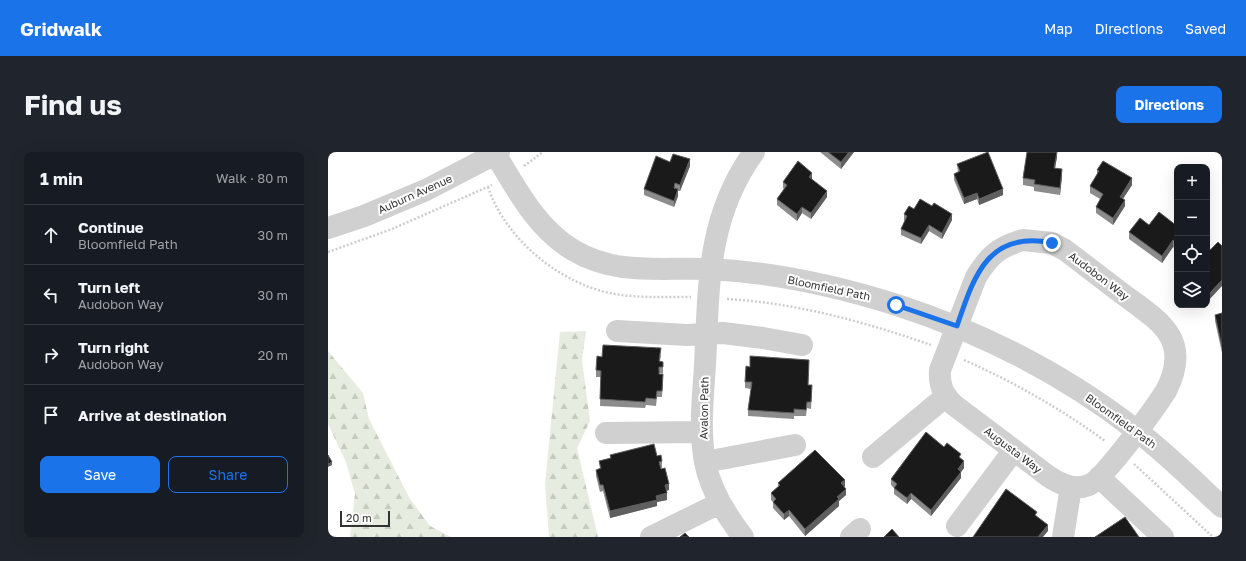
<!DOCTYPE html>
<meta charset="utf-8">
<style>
body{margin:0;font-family:"Golos Text",sans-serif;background:#20242c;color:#f1f3f6}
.controls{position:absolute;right:12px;top:12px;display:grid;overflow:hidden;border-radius:8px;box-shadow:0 4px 16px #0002}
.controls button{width:36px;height:36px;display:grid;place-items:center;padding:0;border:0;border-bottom:1px solid #363941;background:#171b24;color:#f1f3f6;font:20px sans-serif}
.scale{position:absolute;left:12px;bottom:10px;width:50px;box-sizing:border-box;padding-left:4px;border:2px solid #333;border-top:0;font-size:11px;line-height:14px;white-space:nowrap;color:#333;-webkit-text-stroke:3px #fff;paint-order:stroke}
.stop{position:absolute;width:12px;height:12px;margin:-9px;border:3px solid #1a73e8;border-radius:50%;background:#fff}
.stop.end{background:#1a73e8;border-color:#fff;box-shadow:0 1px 4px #0008}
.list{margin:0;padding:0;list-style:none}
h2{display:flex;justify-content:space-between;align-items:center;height:52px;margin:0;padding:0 16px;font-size:17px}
h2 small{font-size:13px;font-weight:400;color:#9ea1a6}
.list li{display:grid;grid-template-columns:26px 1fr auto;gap:12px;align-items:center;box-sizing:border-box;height:60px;padding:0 16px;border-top:1px solid #363941}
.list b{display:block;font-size:15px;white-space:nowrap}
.list p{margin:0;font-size:13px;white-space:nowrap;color:#9ea1a6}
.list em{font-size:13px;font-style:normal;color:#9ea1a6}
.actions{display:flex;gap:8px;padding:12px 16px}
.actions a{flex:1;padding:9px 0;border:1px solid #1a73e8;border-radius:8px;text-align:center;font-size:14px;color:#1a73e8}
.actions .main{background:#1a73e8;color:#fff}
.icon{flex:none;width:22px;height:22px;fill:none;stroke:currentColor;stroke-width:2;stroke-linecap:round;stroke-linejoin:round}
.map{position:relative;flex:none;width:894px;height:385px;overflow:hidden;border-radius:8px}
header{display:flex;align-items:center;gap:24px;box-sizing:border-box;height:56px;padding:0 20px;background:#1a73e8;color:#fff}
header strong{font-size:19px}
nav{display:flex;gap:22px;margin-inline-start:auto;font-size:14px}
.intro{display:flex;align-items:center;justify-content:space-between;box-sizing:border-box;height:96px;padding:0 24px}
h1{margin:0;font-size:28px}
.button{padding:10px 18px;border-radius:8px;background:#1a73e8;color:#fff;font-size:14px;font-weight:700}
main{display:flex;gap:24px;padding:0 24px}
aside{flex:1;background:#171b24;border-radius:8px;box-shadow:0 4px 16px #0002}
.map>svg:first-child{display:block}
.forest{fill:url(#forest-firs)}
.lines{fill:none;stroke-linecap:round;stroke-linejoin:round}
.path{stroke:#cdcdcd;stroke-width:2.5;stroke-dasharray:2 2;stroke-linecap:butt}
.minor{stroke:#d0d0d0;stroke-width:22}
.wall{fill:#8c8c8c}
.shaded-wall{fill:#5f5f5f}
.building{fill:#1a1a1a;stroke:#5f5f5f}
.route{stroke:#1a73e8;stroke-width:5}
.labels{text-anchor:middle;stroke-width:4;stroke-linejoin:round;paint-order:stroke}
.street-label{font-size:11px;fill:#333;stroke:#fff}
</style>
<header>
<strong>Gridwalk</strong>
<nav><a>Map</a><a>Directions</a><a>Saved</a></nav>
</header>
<div class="intro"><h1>Find us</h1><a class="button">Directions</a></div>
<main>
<aside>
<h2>1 min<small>Walk · 80 m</small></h2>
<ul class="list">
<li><svg class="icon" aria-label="ahead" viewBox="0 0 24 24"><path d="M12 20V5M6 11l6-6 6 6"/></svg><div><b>Continue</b><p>Bloomfield Path</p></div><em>30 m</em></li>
<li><svg class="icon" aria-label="left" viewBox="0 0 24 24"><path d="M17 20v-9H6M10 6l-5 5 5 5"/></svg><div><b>Turn left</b><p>Audobon Way</p></div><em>30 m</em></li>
<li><svg class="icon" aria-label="right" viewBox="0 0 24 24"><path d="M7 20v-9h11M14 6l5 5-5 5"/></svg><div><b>Turn right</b><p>Audobon Way</p></div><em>20 m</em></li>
<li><svg class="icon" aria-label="arrive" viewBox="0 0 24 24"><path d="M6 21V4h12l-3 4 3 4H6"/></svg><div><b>Arrive at destination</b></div></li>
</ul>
<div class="actions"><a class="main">Save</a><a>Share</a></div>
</aside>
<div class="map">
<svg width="894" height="385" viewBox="0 0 894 385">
<defs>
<pattern id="forest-firs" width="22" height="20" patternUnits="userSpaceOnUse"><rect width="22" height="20" fill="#e6ecdf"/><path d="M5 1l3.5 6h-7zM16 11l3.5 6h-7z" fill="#c6cbc0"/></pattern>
</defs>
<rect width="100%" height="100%" fill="#fff"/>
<path class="forest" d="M258 179 254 208 262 269 249 296 270 385H221L217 332 232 180Z
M0 199 35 241 41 267 82 347 102 374 123 385H22L27 342 18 310 0 272Z"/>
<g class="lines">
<path class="path" d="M196 14 215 0
M160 35C177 87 233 133 287 142 311 146 337 145 363 145
M0 100 64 77 164 33
M399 147C469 151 537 170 603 193
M636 208C686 230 733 257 777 289
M806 312 885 385"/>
<path class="minor" d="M166 0C188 36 208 76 245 98 288 124 334 115 382 117 444 120 509 134 569 153 655 181 737 223 809 279 839 302 866 329 894 355
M0 76 36 64 98 38 171 0
M695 88 724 91 737 98C757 113 776 128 796 143 833 170 864 188 838 239 827 256 776 327 761 333 746 339 732 332 720 324L626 253C615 243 611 233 612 218L648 125C661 104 670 95 695 88Z
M289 179 359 183 395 181 435 186 474 193
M278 281 374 280
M545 305 617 245
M377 310 467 293
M771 325 835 385
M629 374 686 298
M323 385 392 351
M415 385C398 363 382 337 377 310 371 278 375 245 377 213 381 136 378 66 426 0
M523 385 532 377
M735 385 743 335"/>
</g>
<path class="wall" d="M492 0H526L513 17Z
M729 5 727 16 734 24 732 43 706 39V35L695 33V26Z
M342 10 362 14 352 39H350V44L346 55 316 43V37Z
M629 12 675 43 651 53 649 47 636 52 626 28V22L630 20Z
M769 18 804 33 795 47 797 54 785 73 768 61V55L772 47 762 41V34L769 22Z
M484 27V28L499 45 483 67 474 61 469 69 449 53V47L456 37 455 36V30Z
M586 57 624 68 614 87 601 79 593 92 573 83V77L577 69 576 68V62Z
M849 74V95L848 97 845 95 834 111 801 87V80Z
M879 97 881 99 880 149 879 148Z
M894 161V201L887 169V163Z
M333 203 332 209 335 210V221H331V222L335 229 334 245H329L328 254 318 253 317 256 272 254 273 225H268V218Z
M422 215H481L480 233 484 240 483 257 479 256 478 264H466V267L420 264V258L423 237 417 236V230Z
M616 295 633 307 636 316 633 320V326L603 364 583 347 579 352 566 342V336L563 333V327Z
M282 303 329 304 334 309V316H332L341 338 339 339V348L329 350V354L282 366 275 339 272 340 268 324V318L272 317 271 309 282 306Z
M450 331 517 334 516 335 518 343 511 349V354L477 384 461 364 456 368 445 356V350L443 348V341L450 335Z"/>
<path class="shaded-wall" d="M521 0H526L513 17V10Z
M729 0V5L726 22V16Z
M362 7V14L352 39V33Z
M734 17V24L732 43V36Z
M484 21V27L481 32V25Z
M804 26V33L792 51V45Z
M350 37V44L346 55V49Z
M675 37V43L651 53V47Z
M499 39V45L483 67V61Z
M649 41V47L636 52V46Z
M797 48V54L785 73V66Z
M474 55V61L469 69V62Z
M624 62V68L614 87V81Z
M601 73V79L593 92V86Z
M845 88V95L834 111V104Z
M849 89V95L848 97V90Z
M894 128V134L880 149V143Z
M636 309V316L633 320V326L603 364V358L630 317Z
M4 310V313L0 315V312Z
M517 328V334L513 338V331Z
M341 332V338L337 339V333Z
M518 337V343L511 349V354L477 384V377L509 345Z
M339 341V348L329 350V354L282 366V359L328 344Z
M583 341V347L579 352V346Z
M461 358V364L456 368V362Z
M720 373V379L715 385H710Z"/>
<path class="building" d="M500 0H521L513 10Z
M660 0 675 37 651 47 649 41 636 46 626 22 632 19 629 12Z
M699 0H729L726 16 734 17 732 36 706 32 707 28 695 26Z
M345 2 362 7 352 33 347 31 346 36 350 37 346 49 316 37 328 4 342 10Z
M470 9 484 21 481 25 499 39 483 61 474 55 469 62 449 47 459 33 455 30Z
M775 9 804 26 792 45 797 48 785 66 768 55 775 42 762 34 771 19 769 18Z
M592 47 604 54 606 51 624 62 614 81 601 73 593 86 573 77 579 64 576 62 581 54 586 57Z
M831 60 849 74V89L848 90 845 88 834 104 801 80 812 66 821 73Z
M890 90 894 94V128L880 143 879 142V97L881 99Z
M894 161V195L887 163Z
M275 193 333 196 331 209 335 210V215H331V222H335L334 239H329L328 247 318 246 317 250 272 247 273 219 268 218 269 204 274 205Z
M422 204 481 208 480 233H484L483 250H479L478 258 466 257V261L420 258 424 230H417L418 214 422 215Z
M598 280 616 295 619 291 633 302 631 305 636 309 630 317 633 320 603 358 583 341 579 346 566 336 569 332 563 327Z
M326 292 329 304 333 303 334 309 331 310 333 317 337 316 341 332 337 333 339 341 328 344 329 348 282 359 275 333H272L268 318 273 316 271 309 283 306 282 303Z
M487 298 517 328 513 331 518 337 509 345 511 347 477 377 461 358 456 362 445 350 448 347 443 341 452 333 450 331Z
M0 303 4 310 0 312Z
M678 337 709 360 707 363 720 373 710 385H645Z
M797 365 811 385H767Z
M564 377 571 385H556Z
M357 381 361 385H352Z"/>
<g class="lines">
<path class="route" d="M568 153 629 174C646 124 660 78 724 91"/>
</g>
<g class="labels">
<g class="street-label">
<text transform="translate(87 42) rotate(-24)" y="4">Auburn Avenue</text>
<text transform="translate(771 124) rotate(37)" y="4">Audobon Way</text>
<text transform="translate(501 136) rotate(12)" y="4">Bloomfield Path</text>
<text transform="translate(376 256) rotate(-89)" y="4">Avalon Path</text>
<text transform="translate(793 269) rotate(36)" y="4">Bloomfield Path</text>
<text transform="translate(685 298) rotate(37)" y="4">Augusta Way</text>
</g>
</g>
</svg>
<div class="controls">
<button>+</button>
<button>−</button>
<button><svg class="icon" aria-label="locate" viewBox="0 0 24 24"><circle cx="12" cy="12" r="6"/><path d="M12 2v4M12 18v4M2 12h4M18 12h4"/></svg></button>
<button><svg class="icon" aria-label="layers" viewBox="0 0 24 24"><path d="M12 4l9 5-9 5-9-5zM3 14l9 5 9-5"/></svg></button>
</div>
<div class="scale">20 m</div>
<div class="stop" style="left:568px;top:153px"></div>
<div class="stop end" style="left:724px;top:91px"></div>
</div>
</main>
